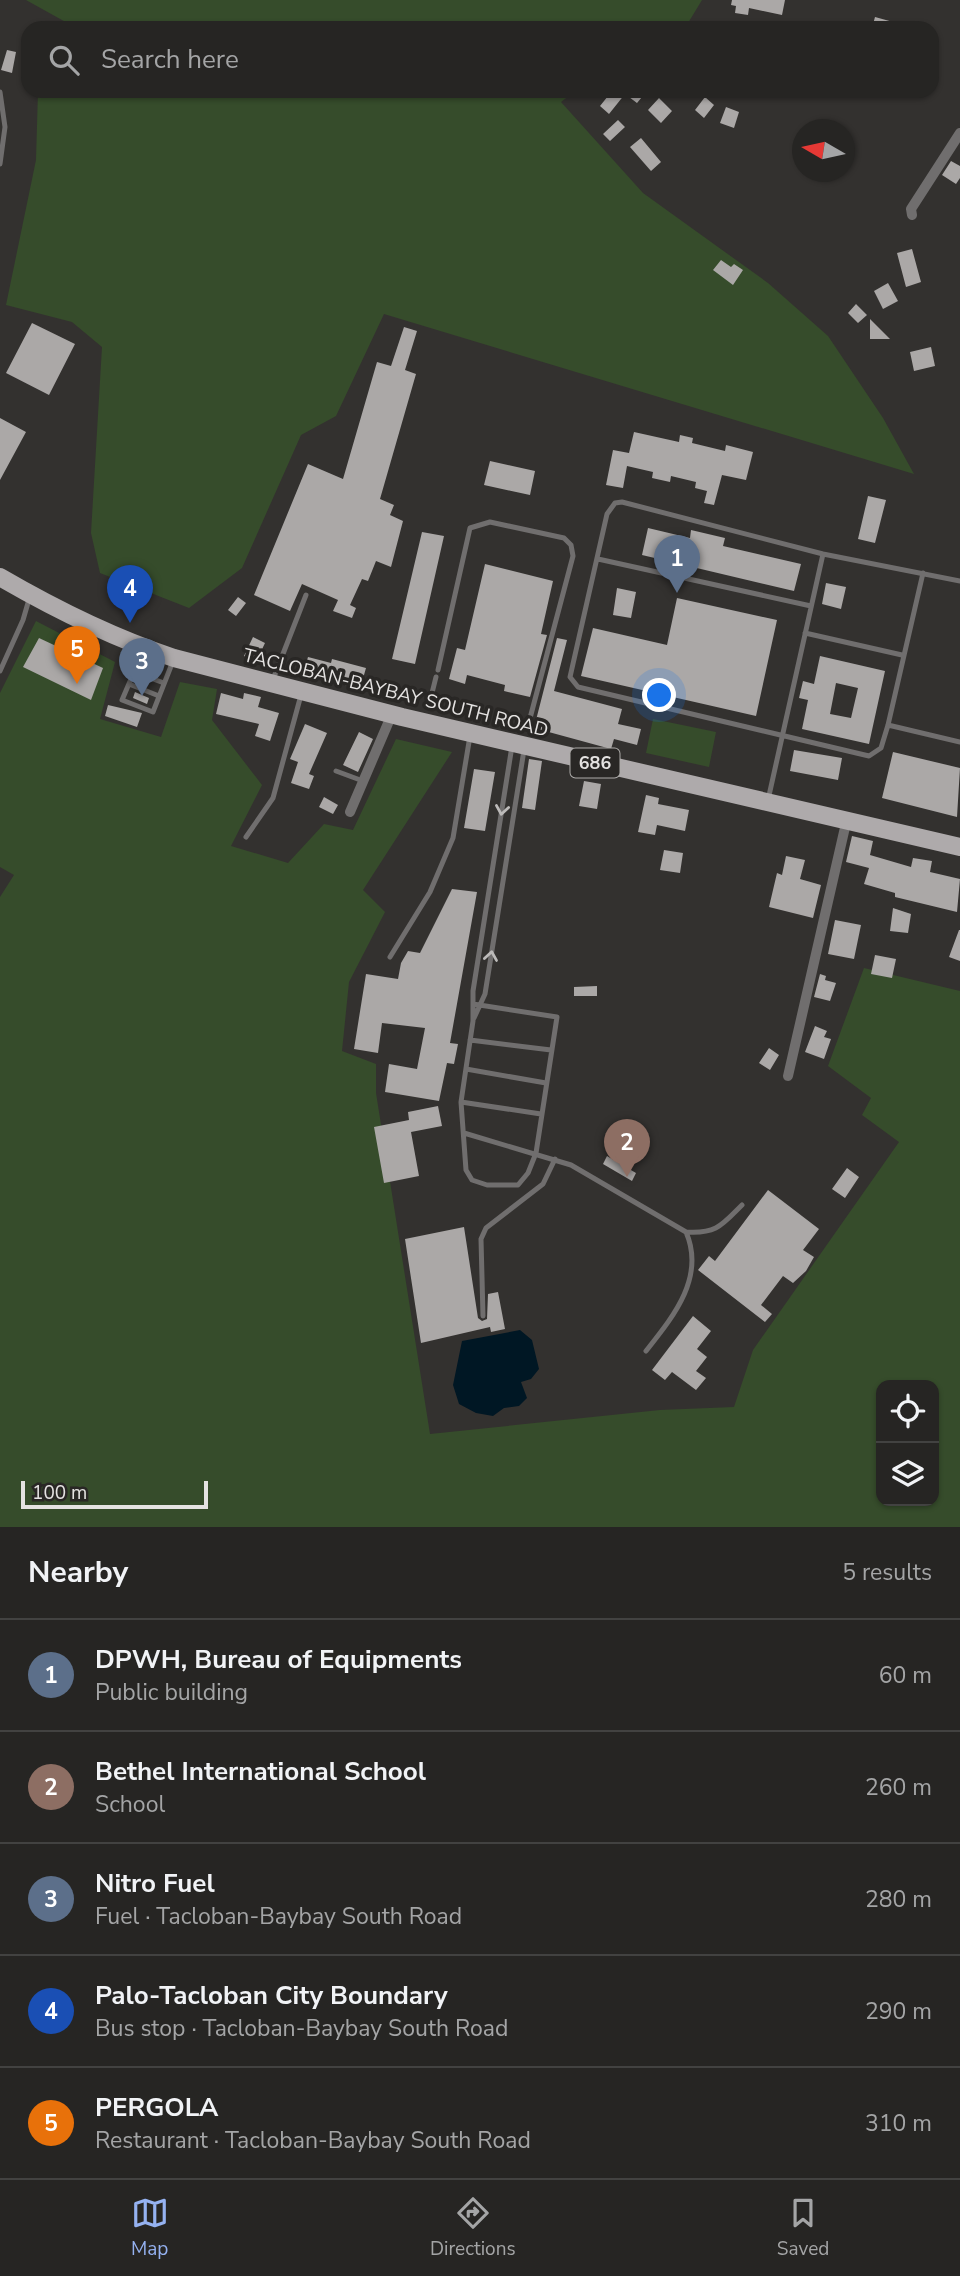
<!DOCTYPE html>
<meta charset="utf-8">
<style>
body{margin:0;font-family:"Nunito Sans",sans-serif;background:#2e2d2b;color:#f1f3f6}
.controls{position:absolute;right:21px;bottom:21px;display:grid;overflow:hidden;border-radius:14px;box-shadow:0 2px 5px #0004}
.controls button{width:63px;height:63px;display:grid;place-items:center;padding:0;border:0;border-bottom:2px solid #424241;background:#262523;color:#f1f3f6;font:35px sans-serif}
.compass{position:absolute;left:792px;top:119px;width:63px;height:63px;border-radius:50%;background:#262523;box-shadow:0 2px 5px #0004;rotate:279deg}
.scale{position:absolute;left:21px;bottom:18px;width:187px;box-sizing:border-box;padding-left:7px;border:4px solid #e5e3e2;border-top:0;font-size:19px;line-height:24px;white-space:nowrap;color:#e5e3e2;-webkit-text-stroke:5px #292725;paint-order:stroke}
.you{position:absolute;left:660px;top:696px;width:24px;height:24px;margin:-18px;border:5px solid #fff;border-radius:50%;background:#1a73e8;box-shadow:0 0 0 10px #1a73e833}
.badge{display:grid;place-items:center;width:46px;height:46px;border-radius:50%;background:#95b2f1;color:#fff;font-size:23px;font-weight:700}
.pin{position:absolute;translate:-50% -58px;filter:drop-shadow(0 2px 4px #0008)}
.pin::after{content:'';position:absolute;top:37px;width:24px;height:21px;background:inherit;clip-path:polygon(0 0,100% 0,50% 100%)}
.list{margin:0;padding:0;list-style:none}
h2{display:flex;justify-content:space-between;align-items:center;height:91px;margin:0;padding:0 28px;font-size:30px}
h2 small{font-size:23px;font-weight:400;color:#a4a5a6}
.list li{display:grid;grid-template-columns:46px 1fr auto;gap:21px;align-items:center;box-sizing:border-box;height:112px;padding:0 28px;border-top:2px solid #424241}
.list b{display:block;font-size:26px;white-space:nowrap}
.list p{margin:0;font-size:23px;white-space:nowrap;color:#a4a5a6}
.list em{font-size:23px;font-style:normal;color:#a4a5a6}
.icon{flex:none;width:38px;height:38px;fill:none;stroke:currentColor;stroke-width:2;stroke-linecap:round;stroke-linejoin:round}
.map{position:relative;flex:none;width:960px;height:1527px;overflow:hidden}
.search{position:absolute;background:#262523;box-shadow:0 2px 5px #0004;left:21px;right:21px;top:21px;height:77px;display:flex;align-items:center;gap:18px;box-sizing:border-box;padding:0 24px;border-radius:21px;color:#a4a5a6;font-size:26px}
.sheet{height:651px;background:#262523}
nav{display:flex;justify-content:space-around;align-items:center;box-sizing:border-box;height:98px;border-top:2px solid #424241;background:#262523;font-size:19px;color:#a4a5a6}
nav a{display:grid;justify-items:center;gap:4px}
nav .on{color:#95b2f1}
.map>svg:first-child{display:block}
.green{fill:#364c2b;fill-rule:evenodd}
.water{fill:#001724}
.building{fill:#aba8a7;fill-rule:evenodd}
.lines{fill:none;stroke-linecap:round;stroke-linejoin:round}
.lane{stroke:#706e6e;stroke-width:5}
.street{stroke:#706e6e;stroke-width:10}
.primary{stroke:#aeaaab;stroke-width:18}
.oneway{stroke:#bcbab9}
.labels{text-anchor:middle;stroke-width:7;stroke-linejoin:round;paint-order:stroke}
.shield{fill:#292725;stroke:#adaba9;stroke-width:2}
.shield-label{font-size:18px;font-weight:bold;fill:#e5e3e2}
.street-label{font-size:19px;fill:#e5e3e2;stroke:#292725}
</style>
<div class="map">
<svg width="960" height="1527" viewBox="0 0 960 1527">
<rect width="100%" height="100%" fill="#33312f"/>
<path class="green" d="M26 0H702L685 28H69L71 25Z
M38 91H575L561 102 643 193 768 283 828 336 883 418 914 474 384 314 336 416 301 435 242 568 189 608 100 573 91 533 102 347 72 322 6 305 36 160Z
M36 621 115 662 100 719 161 737 180 682 217 689 212 720 262 785 231 846 288 863 324 824 353 830 396 739 452 752 363 890 385 912 349 982 342 1051 376 1064V1093L430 1434 660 1410 734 1407 753 1350 899 1142 862 1115 871 1098 828 1066 864 968 960 991V1527H0V897L14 875 0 867V693ZM881 1385H934V1501H881Z
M653 719 716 732 709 767 646 753Z"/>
<path class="water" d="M520 1330 532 1340 539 1369 531 1379 521 1382 527 1398 519 1406 504 1408 493 1416 476 1413 459 1404 453 1385 462 1341Z"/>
<path class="building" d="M732 0H785L782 15 749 8 748 15 735 13 736 6 731 5Z
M875 17 904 25 903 28H872Z
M7 50 16 52 12 73 1 70Z
M612 91H647L637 103 625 94 609 114 600 106Z
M705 97 714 105 704 118 695 110Z
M659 98 672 111 661 123 648 110Z
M726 107 739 112 734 128 720 123Z
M618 120 625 127 610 141 603 134Z
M641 138 661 162 651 171 630 147Z
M951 161 960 166V178L956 184 942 175Z
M912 249 921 282 906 287 897 253Z
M721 260 731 267 734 264 743 270 733 285 713 270Z
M888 283 898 301 883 309 874 291Z
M856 304 867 315 858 323 848 313Z
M870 319 890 339H870Z
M32 323 75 344 49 395 6 373Z
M404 327 417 331 405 370 416 374 380 499 394 505 390 515 403 521 391 567 376 561 368 581 362 579 350 605 356 608 352 618 333 611 338 600 302 584 290 611 254 595 308 464 343 479 377 362 391 366Z
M931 347 935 366 914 371 910 352Z
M0 418 26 432 0 480Z
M634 432 679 442 680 435 693 438 692 443 725 451 726 445 753 452 746 480 722 475 714 505 704 503 707 491 695 488 696 482 671 476 670 482 652 478 653 472 627 466 623 488 606 485 613 450 629 453Z
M490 461 535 471 530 495 484 485Z
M868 496 886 500 875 543 858 539Z
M648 528 690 538 691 530 725 538 723 546 801 564 794 591 642 555Z
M422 532 444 536 415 664 392 659Z
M485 564 553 581 541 634 547 635 530 697 504 691 505 685 467 675 465 684 449 679 457 648 465 650Z
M826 583 846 587 841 609 822 604Z
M617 588 636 592 631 618 613 615Z
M238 597 246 603 236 616 228 610Z
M677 598 777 620 756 716 581 676 593 628 667 645Z
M253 637 265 643 256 662 244 656Z
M39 638 103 668 91 700 23 667Z
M557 638 567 640 554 691 622 709 618 724 641 729 637 745 614 739 611 749 534 728Z
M820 656 885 671 869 744 802 729 808 700 799 698 803 681 814 684ZM836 683 858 688 851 718 830 714Z
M308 657 331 663 332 659 366 668 360 689 303 674Z
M135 692 149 698 147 704 133 698Z
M221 693 243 699 244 693 261 697 258 707 279 713 270 741 255 736 259 724 216 714Z
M108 705 142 713 137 727 105 716Z
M305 724 327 733 309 774 314 776 309 789 291 783 298 762 290 759Z
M359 732 373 739 358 772 343 765Z
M794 750 842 758 838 780 790 771Z
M893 752 960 768 957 817 882 798Z
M529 759 542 761 535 810 522 808Z
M474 769 495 772 485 831 464 828Z
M584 781 601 784 597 809 579 806Z
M646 795 659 798 658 804 689 810 685 831 657 825 655 835 638 832Z
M324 797 338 805 333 814 319 807Z
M852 836 873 841 870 855 911 867 913 858 932 861 930 872 960 879 957 912 895 897V893L864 884 869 868 846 862Z
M664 850 683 853 680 873 660 870Z
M786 856 805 860 800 879 821 885 813 918 769 907 777 873 782 875Z
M452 889 477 892 450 1043 458 1044 454 1064 447 1063 439 1101 385 1092 389 1064 417 1069 425 1028 382 1023 378 1053 354 1049 366 974 398 979 401 963 408 951 420 953Z
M893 908 911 914 908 933 890 931Z
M835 920 861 925 854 959 828 954Z
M959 930H960V961L949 957Z
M875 955 896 959 892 978 871 974Z
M820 974 826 976 825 980 836 983 830 1001 814 997Z
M597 986V996H574V987Z
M815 1026 827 1031 824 1037 831 1039 824 1059 805 1052Z
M769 1048 779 1055 770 1070 759 1063Z
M438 1106 442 1126 411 1132 419 1176 384 1183 374 1127 409 1120 408 1112Z
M607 1156 636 1173 632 1181 603 1164Z
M847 1168 859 1177 845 1198 832 1189Z
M768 1190 819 1229 803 1250 814 1257 806 1271 793 1283 783 1276 761 1305 772 1314 765 1322 698 1270 709 1256 715 1261Z
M464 1227 478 1318 482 1321 487 1319 488 1294 498 1292 505 1329 491 1332 490 1327 421 1343 405 1239Z
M693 1316 711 1331 697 1349 707 1357 696 1371 706 1378 696 1390 672 1372 665 1380 652 1370Z"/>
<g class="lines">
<path class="lane" d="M0 92 5 127 0 164
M598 559 811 606
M923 573 888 725 881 748 869 756 578 687 570 677 607 514 615 503 622 502 823 554 960 581
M805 633 902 655
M143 651 122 700 153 712 173 661
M438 670 470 528 490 522 564 538 571 545 573 556 529 722
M0 671 23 620 30 596
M134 672 164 683
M272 682 306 595
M129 684 159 696
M430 701 436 677
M888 725 960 742
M336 771 363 781
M768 800 823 554
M246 837 273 798 301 695
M390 957 430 892 453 838 470 736
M473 1004 557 1017 536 1153 528 1173 518 1185H487L472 1180 466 1170 461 1102 473 1021V991L512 746
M474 1018 485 994 524 750
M470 1040 551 1050
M466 1069 546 1083
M461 1102 541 1114
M464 1133 571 1165 686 1232C706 1278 672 1318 646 1351
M686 1232C717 1234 722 1225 742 1205
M483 1316 481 1239 486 1228 543 1184 555 1159"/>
<path class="street" d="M912 215 911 209 960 133
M350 812 392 714
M788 1076 846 823"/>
<path class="primary" d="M0 577C55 609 114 638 174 658L402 717 960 847"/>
</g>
<defs><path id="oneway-chevron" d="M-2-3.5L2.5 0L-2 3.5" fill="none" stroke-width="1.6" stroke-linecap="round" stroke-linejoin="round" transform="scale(1.75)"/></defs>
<g class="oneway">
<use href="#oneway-chevron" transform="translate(502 810) rotate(99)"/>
<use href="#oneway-chevron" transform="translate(491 956) rotate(-81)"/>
</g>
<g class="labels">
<rect class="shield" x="570.5" y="748.5" width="49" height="29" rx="5"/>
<g class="shield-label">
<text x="595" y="769">686</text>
</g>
<g class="street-label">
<text transform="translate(396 692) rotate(14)" y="7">TACLOBAN-BAYBAY SOUTH ROAD</text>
</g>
</g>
</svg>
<div class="controls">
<button><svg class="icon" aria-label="locate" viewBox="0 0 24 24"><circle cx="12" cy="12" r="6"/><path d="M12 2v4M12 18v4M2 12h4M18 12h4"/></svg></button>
<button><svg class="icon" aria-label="layers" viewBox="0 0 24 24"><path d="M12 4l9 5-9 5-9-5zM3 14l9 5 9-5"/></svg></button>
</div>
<svg class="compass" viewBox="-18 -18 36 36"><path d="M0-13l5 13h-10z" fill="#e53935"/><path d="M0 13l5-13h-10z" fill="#a4a5a6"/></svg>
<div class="scale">100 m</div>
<div class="you"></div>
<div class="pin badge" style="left:677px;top:593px;background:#5c6f8a">1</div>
<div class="pin badge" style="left:627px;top:1177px;background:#8d6e63">2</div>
<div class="pin badge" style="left:142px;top:696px;background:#5c6f8a">3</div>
<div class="pin badge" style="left:130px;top:623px;background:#1a4fb4">4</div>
<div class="pin badge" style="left:77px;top:684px;background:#e8710a">5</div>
<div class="search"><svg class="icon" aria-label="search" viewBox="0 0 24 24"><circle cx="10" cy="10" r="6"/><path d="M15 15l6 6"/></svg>Search here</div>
</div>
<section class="sheet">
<h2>Nearby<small>5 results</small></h2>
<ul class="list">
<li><span class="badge" style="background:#5c6f8a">1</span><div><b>DPWH, Bureau of Equipments</b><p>Public building</p></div><em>60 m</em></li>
<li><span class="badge" style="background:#8d6e63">2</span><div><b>Bethel International School</b><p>School</p></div><em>260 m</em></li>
<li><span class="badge" style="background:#5c6f8a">3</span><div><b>Nitro Fuel</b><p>Fuel · Tacloban-Baybay South Road</p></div><em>280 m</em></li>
<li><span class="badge" style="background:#1a4fb4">4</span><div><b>Palo-Tacloban City Boundary</b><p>Bus stop · Tacloban-Baybay South Road</p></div><em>290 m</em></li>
<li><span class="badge" style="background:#e8710a">5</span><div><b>PERGOLA</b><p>Restaurant · Tacloban-Baybay South Road</p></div><em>310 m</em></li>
</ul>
</section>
<nav>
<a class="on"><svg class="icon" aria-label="map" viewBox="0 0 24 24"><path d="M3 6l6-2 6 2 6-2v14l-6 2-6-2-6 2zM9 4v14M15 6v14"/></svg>Map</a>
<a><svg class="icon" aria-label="directions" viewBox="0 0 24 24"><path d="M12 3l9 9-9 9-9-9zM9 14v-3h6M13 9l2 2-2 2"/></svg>Directions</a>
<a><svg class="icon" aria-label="saved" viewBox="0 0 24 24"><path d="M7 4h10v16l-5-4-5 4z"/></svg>Saved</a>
</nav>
